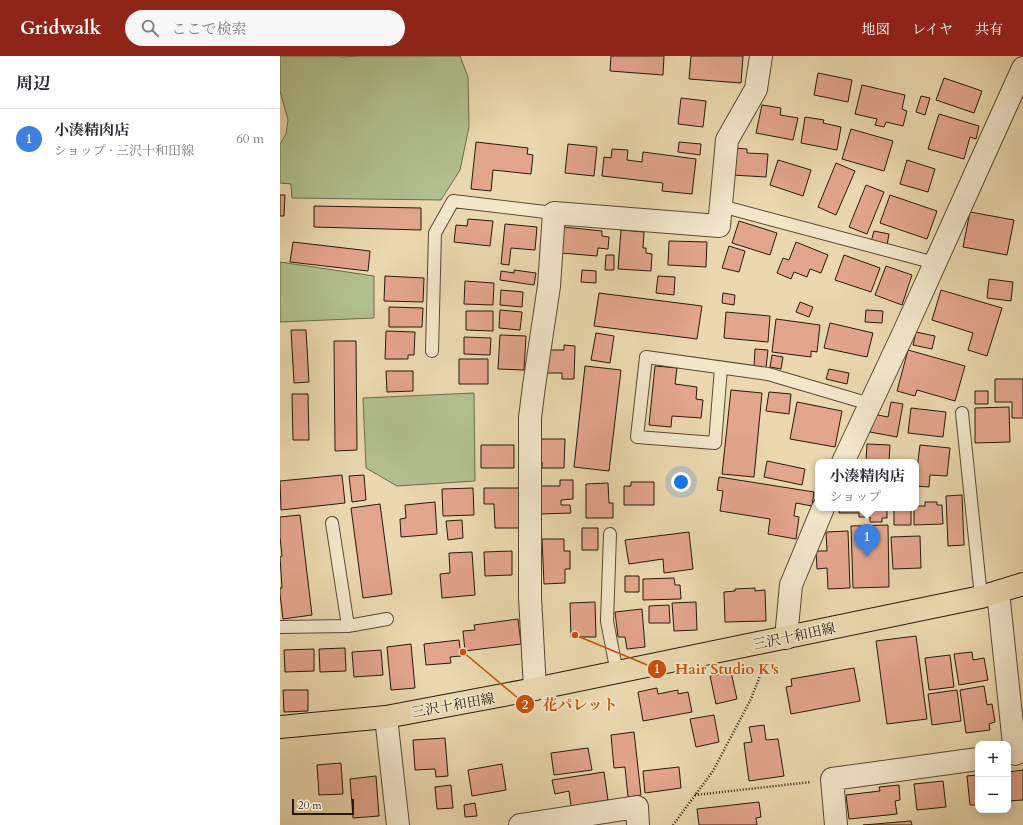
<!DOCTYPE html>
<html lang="ja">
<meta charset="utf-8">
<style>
body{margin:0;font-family:Cardo,"Noto Serif JP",serif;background:#f7f7f7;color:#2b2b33}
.controls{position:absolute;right:12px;bottom:12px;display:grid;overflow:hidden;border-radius:8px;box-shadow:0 2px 10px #0003}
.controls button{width:36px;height:36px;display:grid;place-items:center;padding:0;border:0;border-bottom:1px solid #e1e1e2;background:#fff;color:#2b2b33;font:20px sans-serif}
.scale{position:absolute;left:12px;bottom:10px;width:62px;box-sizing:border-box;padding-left:4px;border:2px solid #271a0a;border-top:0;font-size:11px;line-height:14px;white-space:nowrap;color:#271a0a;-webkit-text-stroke:3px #f2e6cb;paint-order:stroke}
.you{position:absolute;left:401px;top:426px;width:14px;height:14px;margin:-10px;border:3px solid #fff;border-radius:50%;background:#1a73e8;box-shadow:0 0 0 6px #1a73e833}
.badge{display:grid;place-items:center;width:26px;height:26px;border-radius:50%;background:#8f2418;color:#fff;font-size:13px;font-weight:700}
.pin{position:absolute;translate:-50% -33px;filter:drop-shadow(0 1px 2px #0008)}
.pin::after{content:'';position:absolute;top:21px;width:14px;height:12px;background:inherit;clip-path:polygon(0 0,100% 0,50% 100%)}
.popup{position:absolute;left:535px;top:403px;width:104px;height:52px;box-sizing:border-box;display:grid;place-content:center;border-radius:8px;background:#fff;filter:drop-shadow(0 1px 3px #0005);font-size:13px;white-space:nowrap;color:#7c7c81}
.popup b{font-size:15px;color:#2b2b33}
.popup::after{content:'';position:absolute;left:50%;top:100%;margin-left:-8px;border:8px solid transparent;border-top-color:#fff}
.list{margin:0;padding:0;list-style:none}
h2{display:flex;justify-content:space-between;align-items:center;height:52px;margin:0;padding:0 16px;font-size:17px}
h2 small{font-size:13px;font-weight:400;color:#7c7c81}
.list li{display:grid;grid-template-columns:26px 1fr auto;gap:12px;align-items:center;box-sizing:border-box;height:60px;padding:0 16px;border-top:1px solid #e1e1e2}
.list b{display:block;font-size:15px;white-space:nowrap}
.list p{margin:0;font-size:13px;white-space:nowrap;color:#7c7c81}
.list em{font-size:13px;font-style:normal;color:#7c7c81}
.icon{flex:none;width:22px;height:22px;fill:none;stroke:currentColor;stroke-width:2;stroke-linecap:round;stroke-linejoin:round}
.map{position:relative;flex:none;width:743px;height:769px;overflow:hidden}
header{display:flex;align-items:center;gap:24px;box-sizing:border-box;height:56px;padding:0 20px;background:#8f2418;color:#fff}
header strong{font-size:19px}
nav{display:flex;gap:22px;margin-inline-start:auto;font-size:14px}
.search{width:280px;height:36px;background:#f7f7f7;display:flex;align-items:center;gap:10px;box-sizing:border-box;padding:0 14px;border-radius:22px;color:#7c7c81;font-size:15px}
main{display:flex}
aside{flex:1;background:#fff}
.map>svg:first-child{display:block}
.green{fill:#b2c08f;stroke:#6c6d4c}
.building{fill:#e4a58d;stroke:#271a0a}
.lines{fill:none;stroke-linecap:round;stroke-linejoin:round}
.service-casing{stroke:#584a33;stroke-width:14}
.minor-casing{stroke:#584a33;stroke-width:24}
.primary-casing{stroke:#271a0a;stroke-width:24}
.path{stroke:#271a0a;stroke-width:2.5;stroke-dasharray:1 2;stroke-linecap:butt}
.service{stroke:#f2e6cb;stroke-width:12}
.minor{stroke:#f2e6cb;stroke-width:22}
.primary{stroke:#ebd8af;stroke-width:22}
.labels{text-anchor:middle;stroke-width:3.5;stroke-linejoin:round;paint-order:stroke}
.street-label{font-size:14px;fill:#271a0a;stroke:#f2e6cb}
.leader{fill:none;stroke:#cb500c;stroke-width:1.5}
.callout-dot{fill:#cb500c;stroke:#f2e6cb;stroke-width:1.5}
.mark-label{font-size:12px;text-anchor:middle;font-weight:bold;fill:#fff}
.callout-label{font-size:15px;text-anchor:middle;font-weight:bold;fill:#cb500c;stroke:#f2e6cb;stroke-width:3.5;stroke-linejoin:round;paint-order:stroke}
</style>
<header>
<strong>Gridwalk</strong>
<div class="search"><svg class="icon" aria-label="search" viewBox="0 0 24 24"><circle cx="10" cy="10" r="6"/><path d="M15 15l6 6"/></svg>ここで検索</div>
<nav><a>地図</a><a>レイヤ</a><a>共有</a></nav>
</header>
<main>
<aside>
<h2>周辺<small></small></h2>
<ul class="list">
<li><span class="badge" style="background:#3f7fe0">1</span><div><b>小湊精肉店</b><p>ショップ · 三沢十和田線</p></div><em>60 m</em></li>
</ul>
</aside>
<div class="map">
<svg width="743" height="769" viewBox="0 0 743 769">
<rect width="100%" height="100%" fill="#ebd8af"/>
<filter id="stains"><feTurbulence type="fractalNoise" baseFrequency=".005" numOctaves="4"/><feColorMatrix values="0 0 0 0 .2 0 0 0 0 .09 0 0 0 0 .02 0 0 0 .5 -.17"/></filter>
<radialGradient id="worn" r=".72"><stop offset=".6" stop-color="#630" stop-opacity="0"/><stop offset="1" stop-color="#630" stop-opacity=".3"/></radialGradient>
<path class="green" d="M0 0H59L60 1 80 0H180L188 21 189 71 180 114 161 144 12 142 11 128 0 127V88L6 78 8 64 0 35Z
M0 206 94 220V262L0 266Z
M194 337 195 425 117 430 86 412 83 342Z"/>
<path class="building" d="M331 0H384L383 19 330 15Z
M411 0H463L461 27 409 23Z
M538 17 572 24 568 46 534 39Z
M664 22 702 35 694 57 656 44Z
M582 29 625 39 622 53 627 55 623 70 606 66 604 71 595 69 597 63 575 58Z
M641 40 650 42 645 59 636 56Z
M401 42 426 45 423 71 398 68Z
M482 49 501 52 500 59 518 62 513 84 476 77Z
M659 58 699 70 696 83 690 81 684 103 648 93Z
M525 61 544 64 543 67 561 71 557 94 521 87Z
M571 73 613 85 604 115 562 103Z
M196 86 248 92 247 98 253 99 251 118 213 114 211 135 191 133Z
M399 86 421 88 420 99 398 96Z
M288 88 317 91 314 120 285 117Z
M455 92 467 93V97L488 98 486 121 452 119Z
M332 93 348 94 347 104 362 106 363 96 416 103 412 138 382 135 383 127 322 120 324 101 331 102Z
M498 104 531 114 523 140 490 129Z
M627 104 655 113 648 136 620 128Z
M556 107 575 115 556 159 538 151Z
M586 129 604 136 587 178 569 171Z
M0 139H5L4 160H0Z
M610 139 657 155 647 183 600 167Z
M34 150 141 152V174L34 171Z
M690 156 734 164 727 199 683 191Z
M188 163 213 165 210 190 174 186 176 169 187 170Z
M459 165 497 177 490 199 452 187Z
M225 168 257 171 255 194 231 192 229 209 221 208Z
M283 171 322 175V180L329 181 328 193 318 192 317 200 281 197Z
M341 174 364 176 363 192H366V197L372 198 371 215 338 213Z
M594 175 609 178 607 189 591 186Z
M389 185 427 186 426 211 388 209Z
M13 186 90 195 88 215 10 206Z
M516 186 548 199 541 217 530 213 527 221 514 216 511 223 497 217 503 202 509 204Z
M449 190 465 195 459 216 442 212Z
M326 199H334V214H325Z
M564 199 600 212 591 236 555 224Z
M606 210 632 219 622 249 595 239Z
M234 214 256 217 254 229 220 224 221 215 234 217Z
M302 214 316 215V227L301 226Z
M105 220 144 222 143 246 104 245Z
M378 220 395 221 394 239 376 237Z
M709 223 733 226 731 245 707 242Z
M185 225 214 227 213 249 184 248Z
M221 234 243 236 242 251 220 249Z
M661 234 722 252 707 300 688 294 693 277 652 264Z
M319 237 422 250 417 283 314 270Z
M443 237 455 239 454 249 442 247Z
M520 246 533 251 529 261 516 256Z
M109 251 143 252 142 271H109Z
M220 254 242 256 240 274 219 272Z
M586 254 603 255 602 267 585 266Z
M186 255H213V275L186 274Z
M446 256 490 260 488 286 444 282Z
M496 263 540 269 537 296 531 295V301L492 296Z
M550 267 593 277 587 301 544 292Z
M11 274H26L29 326 14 327Z
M106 275 135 276 134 299H128V303H105Z
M636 276 655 280 652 293 633 289Z
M316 277 334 280 330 307 311 304Z
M220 279 246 280 244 314 218 313Z
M184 281 211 282 210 299 184 298Z
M54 285H76L77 394 55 395Z
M284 289 295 290 294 323H282V317H266V294H284Z
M475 293 488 294 486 312 474 311Z
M628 294 685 310 675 345 637 334 635 340 617 335Z
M492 299 503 301 501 313 490 311Z
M179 303H208V328H179Z
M305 310 341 314 329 415 294 411Z
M375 310 397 312 395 328 417 331 416 343 423 344 421 362 392 360 391 371 369 369Z
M549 313 569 317 567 328 546 323Z
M106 315H133V335L107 336Z
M715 323H743V362H732V346H715Z
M451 334 482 337 474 421 442 418Z
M695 335H708V348H695Z
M489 336 511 338 509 358 486 355Z
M12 338H28L29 384H13Z
M517 346 562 355 555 391 510 383Z
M611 346 623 348 617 381 590 376 593 358 608 361Z
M729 351 730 386 695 387V352Z
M631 352 666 356 663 381 628 377Z
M256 383H285L284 412H262V406H256Z
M587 388 610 389 609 406H577L586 405Z
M201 389H234V412H201Z
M640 389 670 392 667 420 650 419 649 431 636 430V413H637Z
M487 405 525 413 522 429 484 421Z
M62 419 65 447 1 454 0 425Z
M84 419 86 444 72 446 69 420Z
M439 421 534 436 532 450 516 447 514 460 519 461 516 483 488 478 490 463 440 455 443 435 437 434Z
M280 424H293V443L281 444V449H290L291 457 260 458 259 430H280Z
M351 426H374V449H344V430H351Z
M328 427 329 447H333V462H306V428Z
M193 432 194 459 163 460 162 433Z
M204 432H239L240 472H215L214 448H204Z
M682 439 684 489 668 490 666 440Z
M155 446 157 478 121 481 120 463 126 462 125 449Z
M645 446H657V449H662L663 468 634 469V452H636V450H645Z
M100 448 112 538 83 542 71 452Z
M559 452H607V462H602V466H590V461H579V457H559Z
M614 452H631V469H614Z
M20 459 32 559 3 563 0 538V532H2L0 501 2 500 0 481V461Z
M182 464 183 482 168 484 166 465Z
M608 469 609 531 573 532 571 470Z
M302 472H318V494H302Z
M568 475 570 532 548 533 547 512 537 513 536 495H547L546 476Z
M409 476 413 513 384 517 383 503 349 508 345 484Z
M640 480 641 512 613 513 611 481Z
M262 483H284V495H290V513H285V527L264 528Z
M232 495V519L205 520 204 496Z
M192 496 195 539 162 542 160 518 170 517 169 497Z
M345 520H359V536H345Z
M394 522 395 529H400L401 543 363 544V523Z
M475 532V535L485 534 486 565 445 566 444 536 455 535V533Z
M315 546 316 581H291L290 547Z
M416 546 417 574 394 575 392 547Z
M389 549 390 567H369V550Z
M362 553 365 591 347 593 345 581H338L335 556Z
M238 563 241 588 185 595 183 575 195 574 194 569Z
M636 580 647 663 607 668 596 585Z
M179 584 181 600 170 601 171 607 146 609 144 588Z
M131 588 135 632 111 634 107 591Z
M65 592 66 615 40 616 39 593Z
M34 593V615L5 616 4 594Z
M101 594 103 619 74 621 72 596Z
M692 596 693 604 704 602 708 624 679 629 674 598Z
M670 599 674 631 649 634 645 602Z
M574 612 580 645 511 658 506 631 512 630 511 623Z
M451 616 457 643 436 648 430 620Z
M704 630 707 649 712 648 715 666 709 668 710 674 686 677 680 634Z
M377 632 378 638 398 634V638L408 636 412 656 363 665 358 636Z
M3 634H28V655L4 656Z
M677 634 681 665 652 669 648 638Z
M434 659 439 686 416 691 410 663Z
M484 669 486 684 498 683 504 720 469 725 464 687 472 686 469 671Z
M354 676 361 739 348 741 345 711 334 712 331 679Z
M165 682 168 720 156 721 155 713 135 714 133 684Z
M308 692 312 714 274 719 271 697Z
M61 707 63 738 39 739 37 709Z
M222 708 226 734 192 740 188 714Z
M399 711 401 732 365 737 363 715Z
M743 714V744L728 745V716Z
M324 716 328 744 291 750 289 735 275 738 272 724Z
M698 719V749H690L687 720Z
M96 720 99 760 73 762 70 723Z
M663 725 666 751 637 754 634 728Z
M171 729 173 752 157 753 155 731Z
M619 729 620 744 615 745 617 758 569 763 566 739 600 735 599 731Z
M479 746 481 761 476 762 477 769H419L417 753Z
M195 747 197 760 185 761 184 749Z
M631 765 632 769H583Z"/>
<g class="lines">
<defs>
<path id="service" d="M441 150 655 207
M152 295 155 177 173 145 274 157
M441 312 435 387 357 381 366 301 488 318 590 348
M682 357 701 541
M330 478 327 565 337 617
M68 570 107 563
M0 571 68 570 52 467"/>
<path id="minor" d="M563 406 624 276 743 12
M718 536 735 698
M506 582 511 529 543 452
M255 633 250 541V362L254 330 269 230 274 157 439 170 447 84 476 33 481 0
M106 661 118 769
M240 769 357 751 358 769
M556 769 552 723 698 703"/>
<path id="primary" d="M0 671 106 661 255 633 701 541 743 528"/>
</defs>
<use href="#service" class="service-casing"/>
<use href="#minor" class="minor-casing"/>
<use href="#primary" class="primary-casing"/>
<path class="path" d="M415 739 531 726
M393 769 433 715 471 643 485 607"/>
<use href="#service" class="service"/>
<use href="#minor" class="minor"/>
<use href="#primary" class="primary"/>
</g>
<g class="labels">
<g class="street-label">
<text transform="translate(514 580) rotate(-12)" y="5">三沢十和田線</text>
<text transform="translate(173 649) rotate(-10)" y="5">三沢十和田線</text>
</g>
</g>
<path class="leader" d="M295 579L377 613M183 596L245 648"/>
<g class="callout-dot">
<circle cx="295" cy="579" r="4"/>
<circle cx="183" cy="596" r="4"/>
<circle cx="377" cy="613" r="10"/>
<circle cx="245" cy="648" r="10"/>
</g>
<g class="mark-label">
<text x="377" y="617">1</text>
<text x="245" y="653">2</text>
</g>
<g class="callout-label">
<text x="447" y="618">Hair Studio K's</text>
<text x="300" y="654">花パレット</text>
</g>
<rect width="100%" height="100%" filter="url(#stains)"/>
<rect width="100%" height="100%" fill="url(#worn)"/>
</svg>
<div class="controls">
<button>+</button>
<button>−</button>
</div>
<div class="scale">20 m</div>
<div class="you"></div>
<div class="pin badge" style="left:587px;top:501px;background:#3f7fe0">1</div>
<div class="popup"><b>小湊精肉店</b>ショップ</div>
</div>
</main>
